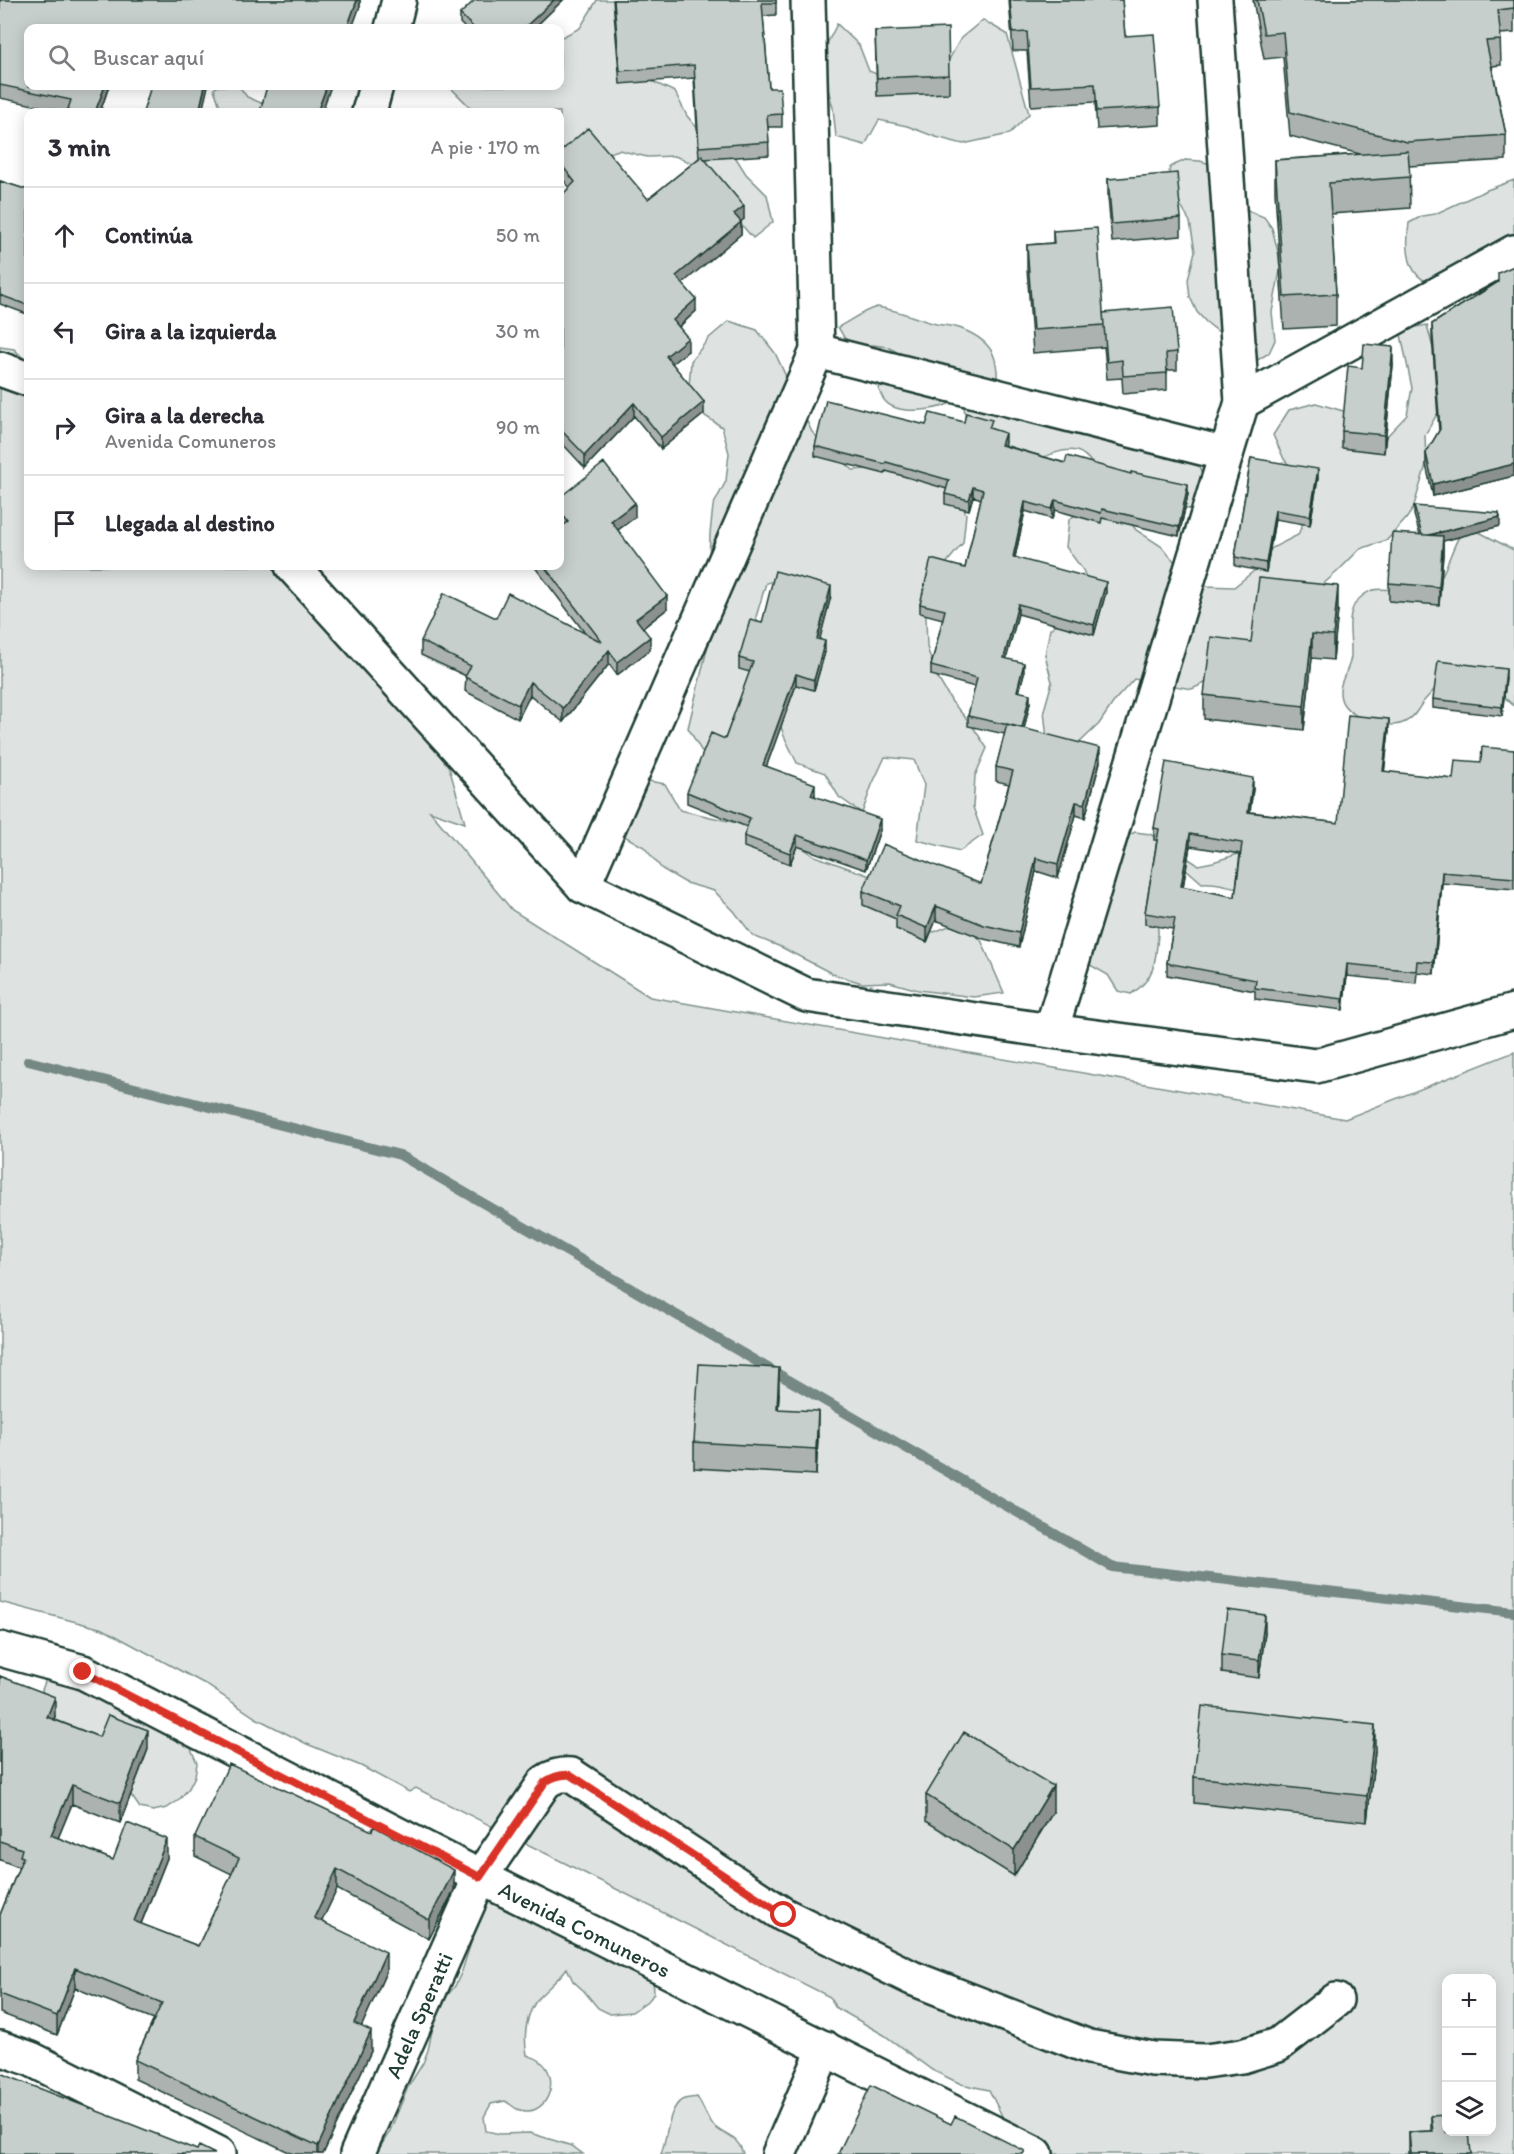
<!DOCTYPE html>
<html lang="es">
<meta charset="utf-8">
<style>
body{margin:0;font-family:Itim,sans-serif;background:#f2f2f3;color:#2b2b33}
.controls{position:absolute;right:18px;bottom:18px;display:grid;overflow:hidden;border-radius:12px;box-shadow:0 3px 15px #0003}
.controls button{width:54px;height:54px;display:grid;place-items:center;padding:0;border:0;border-bottom:2px solid #e1e1e2;background:#fff;color:#2b2b33;font:30px sans-serif}
.stop{position:absolute;width:18px;height:18px;margin:-14px;border:4px solid #d93025;border-radius:50%;background:#fff}
.stop.end{background:#d93025;border-color:#fff;box-shadow:0 2px 6px #0008}
.list{margin:0;padding:0;list-style:none}
h2{display:flex;justify-content:space-between;align-items:center;height:78px;margin:0;padding:0 24px;font-size:26px}
h2 small{font-size:20px;font-weight:400;color:#7c7c81}
.list li{display:grid;grid-template-columns:39px 1fr auto;gap:18px;align-items:center;box-sizing:border-box;height:96px;padding:0 24px;border-top:2px solid #e1e1e2}
.list b{display:block;font-size:22px;white-space:nowrap}
.list p{margin:0;font-size:20px;white-space:nowrap;color:#7c7c81}
.list em{font-size:20px;font-style:normal;color:#7c7c81}
.icon{flex:none;width:33px;height:33px;fill:none;stroke:currentColor;stroke-width:2;stroke-linecap:round;stroke-linejoin:round}
.map{position:relative;flex:none;width:1514px;height:2154px;overflow:hidden}
.search{position:absolute;background:#fff;box-shadow:0 3px 15px #0003;left:24px;top:24px;width:540px;height:66px;display:flex;align-items:center;gap:15px;box-sizing:border-box;padding:0 21px;border-radius:12px;color:#7c7c81;font-size:22px}
.panel{position:absolute;background:#fff;box-shadow:0 3px 15px #0003;left:24px;top:108px;width:540px;height:462px;border-radius:12px}
.map>svg:first-child{display:block}
.green{fill:#dee3e2;stroke:#7e908b;stroke-width:1.5;fill-rule:evenodd}
.lines{fill:none;stroke-linecap:round;stroke-linejoin:round}
.stream{stroke:#758883;stroke-width:10}
.minor-casing{stroke:#1f3d34;stroke-width:38}
.minor{stroke:#fff;stroke-width:33}
.wall{fill:#abb2af;stroke:#1f3d34;stroke-width:1.5;fill-rule:evenodd}
.shaded-wall{fill:#8b918f;stroke:#1f3d34;stroke-width:1.5}
.building{fill:#c7cfcc;stroke:#1f3d34;stroke-width:1.5;fill-rule:evenodd}
.route{stroke:#d93025;stroke-width:8}
.labels{text-anchor:middle;stroke-width:4.5;stroke-linejoin:round;paint-order:stroke}
.street-label{font-size:22px;fill:#1f3d34;stroke:#fff}
</style>
<div class="map">
<svg width="1514" height="2154" viewBox="0 0 1514 2154">
<rect width="100%" height="100%" fill="#fff"/>
<filter id="ink" filterUnits="userSpaceOnUse"><feTurbulence type="fractalNoise" baseFrequency=".0167" numOctaves="2"/><feDisplacementMap in="SourceGraphic" scale="12" xChannelSelector="R" yChannelSelector="G"/><feConvolveMatrix kernelMatrix="1 2 1 2 8 2 1 2 1" color-interpolation-filters="sRGB"/></filter>
<g filter="url(#ink)">
<path class="green" d="M597 0H650L649 80 675 92 687 116 705 137 731 150 746 174 767 195 773 222 753 238 733 215 702 168 675 156 647 157 619 150 567 165 560 171V112H482L470 107 449 86H560V38L580 28Z
M983 20 1007 34 1029 114 1009 134 963 144 936 137 907 126 879 120 865 145 836 137 833 108 825 78 824 50 837 24 859 45 869 71 896 82 946 65 961 38Z
M218 86H239L247 97 261 103 275 102 296 112H222L214 89Z
M1185 160 1200 161 1214 165 1249 211 1264 217 1272 228 1279 256 1280 271 1272 312 1275 340 1269 353 1256 361 1233 338 1219 332 1206 322 1197 312 1190 297 1188 280 1195 251 1190 222 1167 182 1170 167Z
M1514 180V265C1501 268 1440 285 1431 283 1405 276 1406 245 1409 223L1422 216 1435 214 1487 190Z
M877 307C897 310 913 317 932 323 942 326 954 325 964 330 995 343 999 360 997 390L1192 453 1199 466 1208 491 1201 505C1197 506 1192 509 1188 509 1180 509 1110 481 1102 476 1095 471 1092 460 1084 455 1070 443 1042 457 1029 466L966 422 964 407 951 403C936 410 898 416 885 401 882 398 880 392 878 388L887 375 899 369 902 355 888 347 873 345 860 347 845 339 838 327C852 320 862 311 877 307Z
M729 321 757 330 775 353 812 432 853 470 879 468 955 486 966 514 963 543 925 589 927 647 936 675 952 702 971 724 987 748 975 776 973 807 983 835 960 851 917 840 924 785 914 760 885 757 872 785 862 813 839 797 825 773 797 763 784 736 776 711 794 576 766 583 756 617 765 644 730 750 702 752 688 728 714 620 709 563 710 534 713 506 726 481 729 453 722 427 699 412 689 387 691 361 709 338Z
M1427 325 1434 352 1440 409 1425 435 1426 465 1413 509 1406 519 1387 540 1360 549 1338 571 1218 677 1192 689 1134 679 1115 700 1099 724 1073 749 1047 740 1044 710 1052 682 1045 655 1050 629 1094 596 1083 570 1066 547 1069 520 1091 502 1118 505 1136 530 1161 546 1181 569 1205 586 1234 587 1255 570 1272 548 1298 535 1308 510 1302 482 1284 459 1273 435 1289 410 1316 403 1343 411 1359 436H1387L1407 415 1412 388 1400 330Z
M0 347 14 349 28 363V566H292L449 767 465 823 430 811 512 910 650 997 1345 1119 1514 1052V2154H1015L1009 2144 1002 2116 989 2090 961 2084 932 2070 884 2035 835 2007 830 1997 416 1788 409 1792 361 1766 307 1744 256 1718 205 1684 103 1629 0 1602ZM1446 1978H1492V2132H1446Z
M1475 530 1514 550V706L1490 684 1445 678C1438 686 1430 694 1423 702 1418 709 1414 718 1405 722 1389 731 1346 718 1341 699 1336 682 1351 670 1351 655 1352 637 1344 611 1360 598 1374 585 1382 590 1398 590 1410 591 1423 589 1435 588 1447 571 1450 551 1461 533Z
M637 779 665 784 680 810 737 823 791 840 815 856 870 876 907 921 934 932 959 922 981 940 1004 993 974 997 918 990 890 982 862 983 833 974 781 947 753 936 734 911 714 891 686 883 662 869 644 847 619 833 608 808 610 781Z
M1135 832 1150 834 1198 865 1213 862 1241 853 1243 889C1228 887 1216 881 1202 883L1186 869C1173 881 1161 898 1156 915 1155 921 1159 928 1158 934 1156 961 1155 979 1131 994L1118 991 1108 975 1083 961 1122 839Z
M61 1672 186 1737 197 1763 195 1776 189 1788 179 1800 167 1808 153 1811 140 1808 131 1795 104 1794 57 1730 55 1716 46 1704 42 1690 47 1676Z
M507 1878 523 1879 537 1888 653 1976 654 1993 650 1999 632 2012 610 2014 598 2008 584 1991 573 1981 567 1968C559 1979 549 1987 540 1996 526 2012 523 2035 527 2055 531 2057 537 2058 540 2061 563 2078 546 2121 517 2109 513 2107 509 2103 505 2101L491 2104 484 2117 486 2131 500 2134 530 2133 572 2146 583 2154H376L390 2131 408 2087 423 2063 428 2050 437 2008 455 1986 462 1971 485 1899Z
M697 2097C703 2106 706 2116 712 2124 723 2137 738 2134 743 2154H661C667 2139 668 2108 682 2100 686 2098 693 2098 697 2097Z"/>
<g class="lines">
<path class="stream" d="M28 1061 400 1155 1112 1567 1514 1612"/>
<defs>
<g id="minor">
<path d="M392 28 399 0"/>
<path d="M369 112 376 86"/>
<path d="M817 351 1226 454"/>
<path d="M0 369 28 379"/>
<path d="M1242 402 1514 252"/>
<path d="M292 566 583 886 806 995 1051 1031 1316 1066 1514 1011"/>
<path d="M583 886 817 351 808 0"/>
<path d="M1051 1031 1242 402 1215 0"/>
<path id="s1" d="M0 1649 83 1672 480 1877 1036 2154"/>
<path d="M0 2048 31 2059 219 2154"/>
<path id="s2" d="M357 2154 480 1877 545 1782C554 1776 561 1774 571 1775L784 1915 912 1978 1089 2047 1153 2059 1205 2061 1242 2056 1278 2045 1336 2000"/>
<path d="M779 2154 825 2048"/>
</g>
</defs>
<use href="#minor" class="minor-casing"/>
<use href="#minor" class="minor"/>
</g>
<path class="wall" d="M0 0H360V6L28 28V86H109L100 112H67L0 98Z
M563 0 534 28H465L460 23V14Z
M613 0H776V15L763 16 769 88 782 114V127H768L769 155 705 159 744 219 741 221V234L682 283 696 311 679 327 688 351 672 363 704 414 661 449 634 416 585 468 560 441V197L570 188 560 176V152L648 199 699 158 694 78 620 84Z
M1009 0H1122L1125 36 1160 107V125L1097 129 1095 102 1031 106 1027 51H1013Z
M1253 0H1514V33L1500 34 1501 65 1492 66 1506 135V160L1409 166 1410 208 1331 214 1336 294V326L1284 329 1275 192V160L1360 154 1290 136 1283 57 1264 59Z
M875 31 949 75V93L877 96Z
M1108 179 1181 218V236L1112 242 1108 197Z
M0 181 28 190V310L27 314 0 304Z
M1053 231 1103 313 1177 352V370H1167V390L1123 394 1122 378 1107 379 1104 346V347L1033 353 1027 268V245L1053 243Z
M1514 266V476L1433 496 1426 465V453L1439 431 1432 336V324L1498 282Z
M1393 365 1384 453 1342 448V431Z
M964 422 992 429 1005 442 1004 445 1065 463 1188 494 1179 536 1102 518 1101 523 1055 510 1052 519 1025 511 1015 557 1106 592 1094 635 1018 614 1006 658 1024 673 1019 691 1030 703 1024 728 1100 762 1085 818 1076 815 1058 878 1036 871 1019 947 984 939 936 920 927 942 896 929V919L863 905V891L981 884 1009 784 996 781V767L1005 734 968 726V716L975 687 931 675V666L943 619 920 613V604L965 568 981 499 973 496 969 510 945 504V494L947 489 886 471 885 474 815 456V446L926 425Z
M1251 458 1318 478 1310 525 1275 519 1266 572 1235 566V557Z
M560 497 635 517 618 530 667 609 643 628 650 650 617 675 609 664 563 722 530 695 518 719 465 691 466 676 421 655V641L496 618 585 633 534 566H560L561 526 560 524Z
M1414 506 1500 526 1443 541V554L1439 605 1389 601V583L1420 535 1414 515Z
M831 596 819 640 825 652 814 690 796 685 766 766 815 795 814 796 880 830 866 870 797 846 790 864 744 847V836L747 827 687 803V792L725 739 750 672 739 669V658L762 623Z
M1338 610 1333 660 1312 658 1304 730 1204 719V695L1251 642Z
M1506 678 1502 716 1433 708V699Z
M1389 730 1384 772 1453 779 1481 762 1514 750V889L1442 883 1434 974 1417 972 1416 983 1347 976 1343 1010 1255 999V991L1167 975V963L1173 929 1145 924V913L1157 840H1154V828L1253 789 1250 812 1338 823ZM1190 846 1240 854 1235 897 1183 887Z
M779 1394 778 1409 818 1437 816 1475 694 1468V1442Z
M1265 1633 1259 1678 1222 1673V1655Z
M0 1676 55 1716 53 1719 99 1737 148 1749 120 1823 72 1804 58 1838 113 1860 167 1858 141 1924 198 1946 232 1874 195 1856V1837L454 1890 429 1939 337 1889 321 1922 386 1972 361 2027 371 2051 323 2154H293L135 2079V2060L154 2019 75 1988 57 2035 0 2013V1915L19 1867 0 1860Z
M1375 1751 1367 1822 1194 1803V1777Z
M926 1795 1053 1812 1014 1876 926 1821Z
M1431 2116 1471 2154H1409V2132L1431 2131Z"/>
<path class="shaded-wall" d="M357 0H360V6L352 28H347Z
M554 0H563L534 28H524Z
M105 86H109L100 112H95Z
M205 86H208L202 112H199Z
M327 86H331L322 112H317Z
M744 206V219L734 227V214Z
M741 222V234L676 289V276Z
M696 299V311L673 332V320Z
M688 338V351L666 368V356Z
M1393 347V365L1384 453V435Z
M704 402V414L661 449V437Z
M634 403V416L585 468V455Z
M1005 433V442L1001 454V445Z
M1514 464V476L1433 496V484Z
M1318 469V478L1310 525V516Z
M1188 484V494L1179 536V527Z
M973 487V496L969 510V500Z
M1055 500V510L1052 519V509Z
M1025 502V511L1013 566V557Z
M635 503V517L611 535V521Z
M1275 510V519L1266 572V563Z
M1500 517V526L1443 541V554L1439 605V587L1423 537Z
M1106 582V592L1094 635V625Z
M831 586V596L817 650V639Z
M1338 586V610L1333 660V636Z
M667 596V609L636 633V619Z
M1018 604V614L1004 668V658Z
M1312 634V658L1304 730V706Z
M650 637V650L617 675V662Z
M825 641V652L814 690V680Z
M609 650V664L563 722V708Z
M1024 663V673L1017 701V691Z
M1506 669V678L1502 716V707Z
M796 674V685L763 776V765Z
M530 682V695L518 719V705Z
M1030 694V703L1022 738V728Z
M1389 719V730L1383 783V771Z
M1100 748V762L1085 818V804Z
M1253 778V789L1248 824V812Z
M815 784V795L811 806V795Z
M1076 802V815L1058 878V864Z
M880 819V830L866 870V860Z
M1190 834V846L1181 898V886Z
M797 835V846L790 864V853Z
M1036 858V871L1019 947V933Z
M1442 872V883L1434 974V962Z
M936 906V920L927 942V928Z
M1347 964V976L1343 1010V999Z
M779 1368V1394L777 1435V1409Z
M818 1411V1437L816 1475V1449Z
M1265 1615V1633L1259 1678V1660Z
M55 1697V1716L47 1736V1717Z
M1375 1725V1751L1367 1822V1796Z
M148 1730V1749L120 1823V1803Z
M72 1785V1804L51 1855V1835Z
M1053 1786V1812L1014 1876V1850Z
M167 1839V1858L134 1941V1921Z
M337 1869V1889L314 1938V1918Z
M454 1870V1890L429 1939V1920Z
M386 1952V1972L354 2043V2023Z
M75 1968V1988L57 2035V2016Z
M371 2031V2051L323 2154H318V2146Z"/>
<path class="building" d="M0 0H357L347 28H28V86H105L95 112H67L71 100 0 85Z
M475 0H554L524 28H474L460 14Z
M614 0H776V3H762L769 88H780L782 114 767 115 769 142 699 147 694 65 620 71Z
M1010 0H1122L1125 36 1154 34 1160 107 1097 111 1095 84 1031 87 1027 32 1013 33Z
M1257 0H1514V8L1498 10 1501 40 1486 41 1506 135 1407 142 1290 112 1283 32 1264 34Z
M948 28 949 75 877 78 875 31Z
M151 86H205L199 112H143Z
M267 86H327L317 112H260Z
M588 128 648 199 702 156 744 206 734 214 741 222 676 276 696 299 673 320 688 338 666 356 704 402 661 437 634 403 585 455 560 429V197L575 182 560 163V152Z
M1408 151 1410 177 1329 183 1336 294 1284 297 1275 160Z
M1177 173 1181 218 1112 224 1108 179Z
M0 181 28 190V301L27 305 0 295Z
M1097 228 1104 325 1033 330 1027 245 1054 243 1053 231Z
M1514 266V464L1433 484 1426 453 1440 429 1432 324 1498 282V273Z
M1173 307 1177 352 1166 353 1167 373 1123 376 1122 360 1107 362 1103 313Z
M1364 344 1393 347 1384 435 1342 431 1348 366 1362 368Z
M826 400 926 425 930 413 964 422 966 413 992 420 989 428 1005 433 1001 445 1065 463 1067 456 1131 474V472L1188 484 1179 527 1102 509 1101 513 1055 500 1052 509 1025 502 1013 557 1106 582 1094 625 1018 604 1004 658 1024 663 1017 691 1030 694 1022 728 968 716 977 678 931 666 945 610 920 604 931 559 965 568 983 490 973 487 969 500 945 494 949 480 886 462 885 464 815 446Z
M1251 458 1318 469 1310 516 1275 510 1266 563 1235 557Z
M604 463 635 503 611 521 667 596 636 619 650 637 617 662 609 650 563 708 530 682 518 705 465 677 471 666 421 641 444 593 496 618 508 593 602 642 544 566H560V528L568 522 560 510V497Z
M1414 506 1499 513 1500 517 1429 535H1422Z
M1392 533 1443 536 1439 587 1389 583Z
M775 571 831 586 817 639 825 641 814 680 796 674 763 765 815 784 811 795 880 819 866 860 797 835 790 853 744 836 750 818 687 792 711 733 725 739 753 662 739 658 750 620 762 623Z
M1259 578 1338 586 1333 636 1312 634 1304 706 1204 695 1211 637 1251 642Z
M1438 661 1506 669 1502 707 1433 699Z
M1348 715 1389 719 1383 771 1453 779 1455 760 1481 762 1482 747 1514 750V878L1442 872 1434 962 1417 961 1416 971 1347 964 1343 999 1255 988 1256 980 1167 963 1175 918 1145 913 1159 829 1154 828 1166 762 1253 778 1248 812 1338 823ZM1190 834 1242 843 1235 897 1181 886Z
M1007 724 1100 748 1085 804 1076 802 1058 864 1036 858 1019 933 984 925 936 906 927 928 896 915 900 906 863 891 883 844 981 884 1013 771 996 767Z
M699 1364 779 1368 777 1409 818 1411 816 1449 694 1442Z
M1227 1610 1265 1615 1259 1660 1222 1655Z
M0 1676 55 1697 47 1717 99 1737 108 1715 148 1730 120 1803 72 1785 51 1835 113 1860 127 1823 167 1839 134 1921 198 1946 239 1858 195 1837 229 1764 372 1831 374 1826 454 1870 429 1920 337 1869 314 1918 386 1952 354 2023 371 2031 318 2146 135 2060 162 2003 75 1968 57 2016 0 1994V1915L23 1857 20 1856 22 1849 0 1841Z
M1202 1706 1375 1725 1367 1796 1194 1777Z
M964 1732 1053 1786 1014 1850 926 1795Z
M0 2073 197 2150 199 2146 215 2154H0Z
M871 2085 951 2124 955 2116 1025 2151 1023 2154H838Z
M1446 2115V2132H1469L1471 2154H1411L1409 2132 1433 2131 1431 2116Z"/>
</g>
<g class="lines" filter="url(#ink)">
<path class="route" d="M83 1672 480 1877 545 1782C554 1776 561 1774 571 1775L784 1915"/>
</g>
<g class="labels">
<g class="street-label">
<text dy="8" stroke="none"><textPath href="#s1" startOffset="650">Avenida Comuneros</textPath></text>
<text dy="8" stroke="none"><textPath href="#s2" startOffset="152">Adela Speratti</textPath></text>
</g>
</g>
</svg>
<div class="controls">
<button>+</button>
<button>−</button>
<button><svg class="icon" aria-label="layers" viewBox="0 0 24 24"><path d="M12 4l9 5-9 5-9-5zM3 14l9 5 9-5"/></svg></button>
</div>
<div class="stop" style="left:784px;top:1915px"></div>
<div class="stop end" style="left:83px;top:1672px"></div>
<div class="search"><svg class="icon" aria-label="search" viewBox="0 0 24 24"><circle cx="10" cy="10" r="6"/><path d="M15 15l6 6"/></svg>Buscar aquí</div>
<section class="panel">
<h2>3 min<small>A pie · 170 m</small></h2>
<ul class="list">
<li><svg class="icon" aria-label="ahead" viewBox="0 0 24 24"><path d="M12 20V5M6 11l6-6 6 6"/></svg><div><b>Continúa</b></div><em>50 m</em></li>
<li><svg class="icon" aria-label="left" viewBox="0 0 24 24"><path d="M17 20v-9H6M10 6l-5 5 5 5"/></svg><div><b>Gira a la izquierda</b></div><em>30 m</em></li>
<li><svg class="icon" aria-label="right" viewBox="0 0 24 24"><path d="M7 20v-9h11M14 6l5 5-5 5"/></svg><div><b>Gira a la derecha</b><p>Avenida Comuneros</p></div><em>90 m</em></li>
<li><svg class="icon" aria-label="arrive" viewBox="0 0 24 24"><path d="M6 21V4h12l-3 4 3 4H6"/></svg><div><b>Llegada al destino</b></div></li>
</ul>
</section>
</div>
